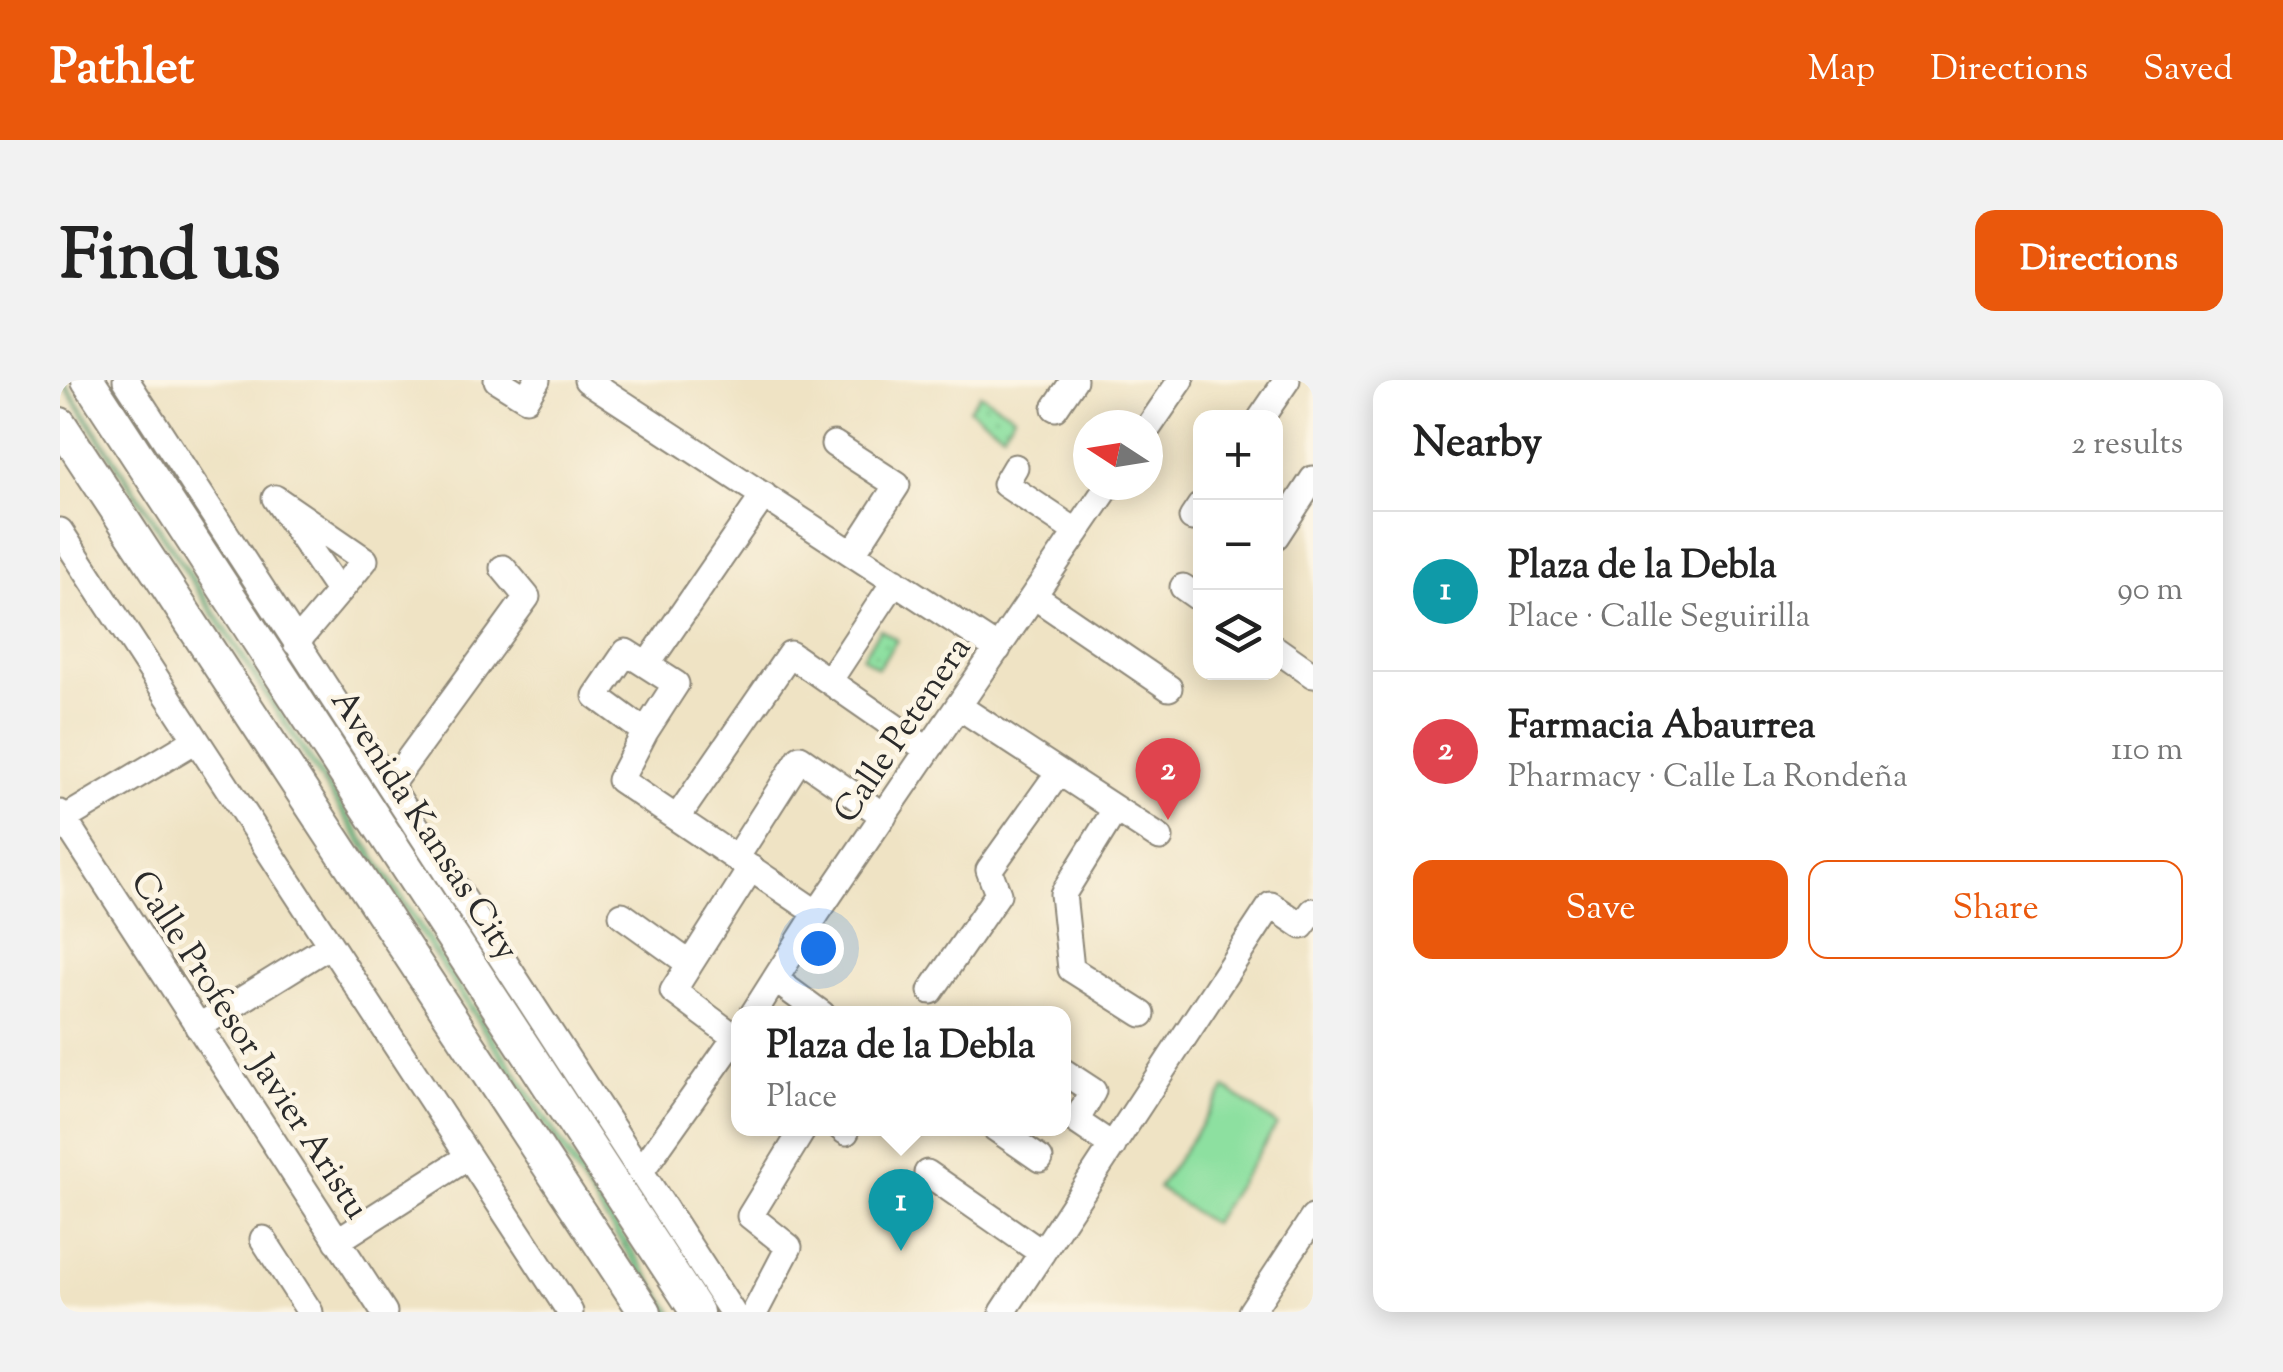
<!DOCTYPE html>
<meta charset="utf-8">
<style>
body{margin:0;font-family:"Sorts Mill Goudy",serif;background:#f2f2f2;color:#222}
.controls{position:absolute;right:30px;top:30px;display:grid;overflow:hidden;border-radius:20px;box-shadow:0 5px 25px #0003}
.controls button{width:90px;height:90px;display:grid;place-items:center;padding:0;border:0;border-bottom:2px solid #e0e0e0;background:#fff;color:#222;font:50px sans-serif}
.compass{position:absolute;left:1013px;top:30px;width:90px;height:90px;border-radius:50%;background:#fff;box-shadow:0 5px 25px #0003;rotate:282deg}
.you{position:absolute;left:758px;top:568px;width:35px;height:35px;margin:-25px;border:8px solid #fff;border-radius:50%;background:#1a73e8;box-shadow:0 0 0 15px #1a73e833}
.badge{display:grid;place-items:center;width:65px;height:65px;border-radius:50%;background:#ea580c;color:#fff;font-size:32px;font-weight:700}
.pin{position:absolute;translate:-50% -82px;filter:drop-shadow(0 2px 5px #0008)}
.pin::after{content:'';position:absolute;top:52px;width:35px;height:30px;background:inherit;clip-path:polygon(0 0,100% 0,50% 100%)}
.popup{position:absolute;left:671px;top:626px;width:340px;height:130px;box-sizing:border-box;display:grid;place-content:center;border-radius:20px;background:#fff;filter:drop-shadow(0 2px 8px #0005);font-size:32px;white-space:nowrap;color:#767676}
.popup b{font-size:38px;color:#222}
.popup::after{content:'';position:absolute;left:50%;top:100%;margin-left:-20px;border:20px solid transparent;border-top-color:#fff}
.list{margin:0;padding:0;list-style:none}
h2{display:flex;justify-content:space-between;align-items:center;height:130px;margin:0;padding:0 40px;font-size:42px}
h2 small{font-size:32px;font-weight:400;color:#767676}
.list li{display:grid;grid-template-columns:65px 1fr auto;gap:30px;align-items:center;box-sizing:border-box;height:160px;padding:0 40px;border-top:2px solid #e0e0e0}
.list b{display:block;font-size:38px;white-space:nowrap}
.list p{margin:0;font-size:32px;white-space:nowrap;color:#767676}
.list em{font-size:32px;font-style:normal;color:#767676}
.actions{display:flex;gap:20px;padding:30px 40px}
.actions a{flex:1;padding:22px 0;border:2px solid #ea580c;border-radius:20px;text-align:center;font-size:35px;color:#ea580c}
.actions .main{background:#ea580c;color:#fff}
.icon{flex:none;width:55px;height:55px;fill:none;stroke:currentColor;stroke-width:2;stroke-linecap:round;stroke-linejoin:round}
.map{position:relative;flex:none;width:1253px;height:932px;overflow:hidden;border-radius:20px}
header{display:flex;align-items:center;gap:60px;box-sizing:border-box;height:140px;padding:0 50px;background:#ea580c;color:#fff}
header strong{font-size:48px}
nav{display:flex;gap:55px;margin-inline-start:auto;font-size:35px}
.intro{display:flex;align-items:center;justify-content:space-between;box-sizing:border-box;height:240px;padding:0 60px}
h1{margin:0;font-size:70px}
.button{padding:25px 45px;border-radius:20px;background:#ea580c;color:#fff;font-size:35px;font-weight:700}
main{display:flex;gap:60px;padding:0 60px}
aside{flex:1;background:#fff;border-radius:20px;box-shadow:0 5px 25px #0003}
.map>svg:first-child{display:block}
.green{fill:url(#green-dots);stroke:#5c8666;stroke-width:2.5}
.pitch{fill:#8de0a0;stroke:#5c8666;stroke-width:2.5}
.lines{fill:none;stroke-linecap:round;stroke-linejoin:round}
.minor-casing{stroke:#8d8778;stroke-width:29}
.major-casing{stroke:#8d8778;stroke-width:36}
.minor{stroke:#fff;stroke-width:25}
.major{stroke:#fff;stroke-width:32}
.labels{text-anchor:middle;stroke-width:9;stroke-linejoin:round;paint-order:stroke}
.street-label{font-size:35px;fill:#2b2b2b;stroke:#fcf5e5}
</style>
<header>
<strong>Pathlet</strong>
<nav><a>Map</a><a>Directions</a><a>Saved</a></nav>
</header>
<div class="intro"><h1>Find us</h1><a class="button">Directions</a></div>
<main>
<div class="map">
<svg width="1253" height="932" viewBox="0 0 1253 932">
<defs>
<pattern id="green-dots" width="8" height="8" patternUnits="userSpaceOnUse" patternTransform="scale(2.5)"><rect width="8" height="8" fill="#8de0a0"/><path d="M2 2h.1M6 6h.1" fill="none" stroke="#7ac08a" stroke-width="1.8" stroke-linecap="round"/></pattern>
</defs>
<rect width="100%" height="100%" fill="#fcf5e5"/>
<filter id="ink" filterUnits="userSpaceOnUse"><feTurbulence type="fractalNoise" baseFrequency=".01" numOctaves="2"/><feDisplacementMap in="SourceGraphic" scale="20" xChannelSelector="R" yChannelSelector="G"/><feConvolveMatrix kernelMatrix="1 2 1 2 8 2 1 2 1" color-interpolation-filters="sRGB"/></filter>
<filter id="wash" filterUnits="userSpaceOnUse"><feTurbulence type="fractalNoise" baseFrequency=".0048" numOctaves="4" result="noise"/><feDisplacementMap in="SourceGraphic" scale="40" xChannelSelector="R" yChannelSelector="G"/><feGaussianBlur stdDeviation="2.25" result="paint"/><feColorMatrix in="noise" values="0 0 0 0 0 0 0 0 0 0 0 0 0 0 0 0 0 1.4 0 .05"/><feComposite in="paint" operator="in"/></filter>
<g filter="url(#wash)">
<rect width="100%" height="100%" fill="#efe3c4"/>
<path class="green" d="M0 0H4L613 932H606Z
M920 14 954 35 943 53 909 29Z
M820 249 837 260 818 288 802 277Z"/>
<path class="pitch" d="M1166 708 1217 745 1152 844 1098 808Z"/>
</g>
<g filter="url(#ink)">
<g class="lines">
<defs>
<path id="minor" d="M66 0 672 932
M437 0 466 18 477 0
M527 0 938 269
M995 28 1014 0
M1201 38 1227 0
M1088 48 1121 0
M774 64 837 105 793 173
M955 87 945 104 1017 152
M215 118 305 180 279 212Z
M1132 138 1140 126
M0 151 510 932
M1216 156 1253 99
M1123 207 1140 219
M974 216 1109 308
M236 263 279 212
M1216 269 1253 295
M587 285 704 115
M769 301 835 201
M898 326 1100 458
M585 352 536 316 566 272 616 304 585 352 560 400 757 533
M330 405 467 217 443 188
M1055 430 1003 514 1011 589 1082 634
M0 433 324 932
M617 438 730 274 868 370
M4 439 136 360
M676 478 740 378 824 436
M562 535 630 584 691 488
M630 584 613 611 676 658
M717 601 762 634
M871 611 938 514 929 490 999 392
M693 634 757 533 1049 105
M138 647 270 565
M1004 692 1033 711 1016 741 1053 766
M781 748 786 752
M935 748 980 779
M581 791 678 654
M867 793 982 873
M203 859 250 932
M277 861 408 777
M695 932 729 867 690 836 744 748
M943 932 1211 525 1242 546 1253 531
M1191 932 1253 838"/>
<path id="major" d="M28 0 637 932
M0 44 585 932"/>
</defs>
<use href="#minor" class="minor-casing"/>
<use href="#major" class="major-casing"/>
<use href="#minor" class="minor"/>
<use href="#major" class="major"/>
</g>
</g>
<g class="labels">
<g class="street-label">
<text transform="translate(841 349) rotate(-56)" y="12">Calle Petenera</text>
<text transform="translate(366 444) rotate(57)" y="12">Avenida Kansas City</text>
<text transform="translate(191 664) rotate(57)" y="12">Calle Profesor Javier Aristu</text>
</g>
</g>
</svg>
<div class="controls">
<button>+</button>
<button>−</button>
<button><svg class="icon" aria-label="layers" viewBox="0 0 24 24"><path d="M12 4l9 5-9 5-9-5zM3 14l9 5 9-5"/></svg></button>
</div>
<svg class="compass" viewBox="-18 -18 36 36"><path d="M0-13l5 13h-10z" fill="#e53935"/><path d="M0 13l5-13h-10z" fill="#767676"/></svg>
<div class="you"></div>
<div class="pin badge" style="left:841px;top:871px;background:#0f9aa8">1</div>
<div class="popup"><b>Plaza de la Debla</b>Place</div>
<div class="pin badge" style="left:1108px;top:440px;background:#e0444e">2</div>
</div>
<aside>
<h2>Nearby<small>2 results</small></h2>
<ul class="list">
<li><span class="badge" style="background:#0f9aa8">1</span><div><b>Plaza de la Debla</b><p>Place · Calle Seguirilla</p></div><em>90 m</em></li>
<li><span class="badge" style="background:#e0444e">2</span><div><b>Farmacia Abaurrea</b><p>Pharmacy · Calle La Rondeña</p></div><em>110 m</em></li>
</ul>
<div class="actions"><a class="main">Save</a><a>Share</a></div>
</aside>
</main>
